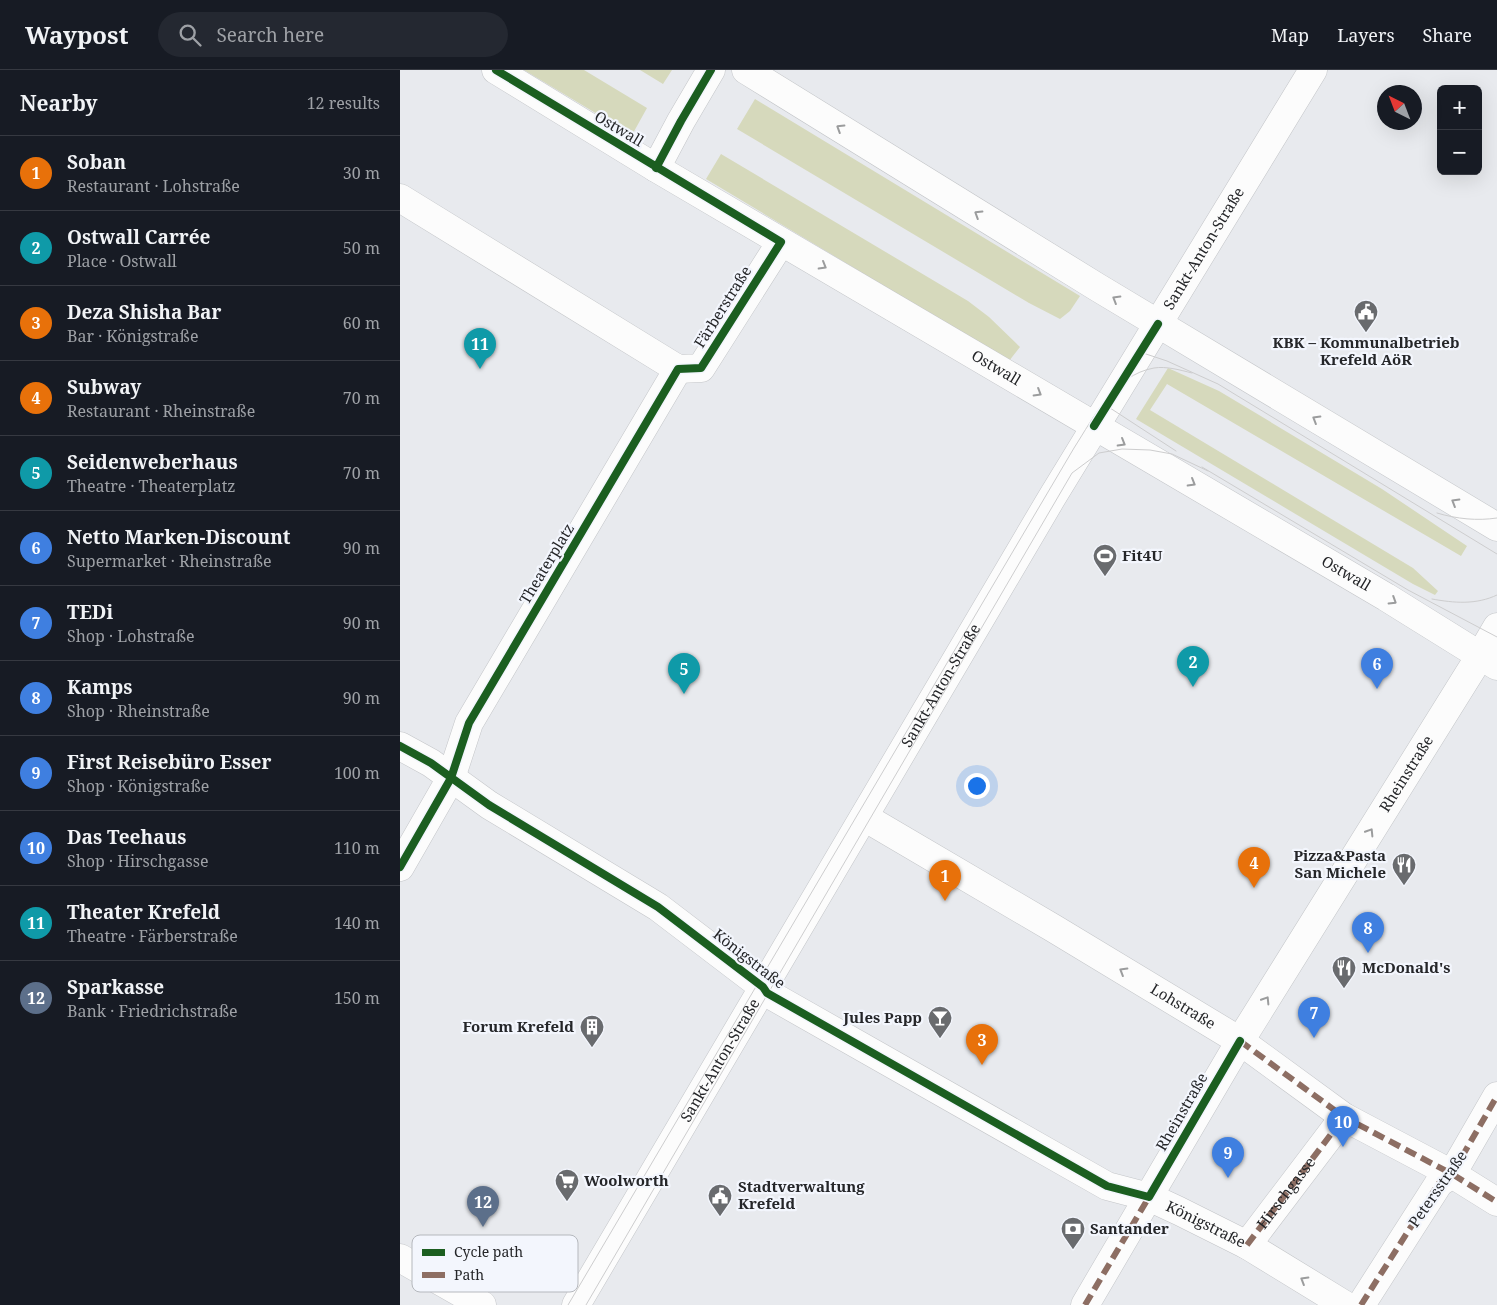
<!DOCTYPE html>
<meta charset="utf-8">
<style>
body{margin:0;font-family:"Noto Serif",serif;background:#242831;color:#f1f3f6}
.controls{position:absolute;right:15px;top:15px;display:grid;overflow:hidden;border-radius:8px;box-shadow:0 5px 20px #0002}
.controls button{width:45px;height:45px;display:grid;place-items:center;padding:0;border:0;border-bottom:1px solid #363941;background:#171b24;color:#f1f3f6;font:25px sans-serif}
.compass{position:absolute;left:977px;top:15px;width:45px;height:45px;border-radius:50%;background:#171b24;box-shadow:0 5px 20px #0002;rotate:318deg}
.you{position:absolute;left:576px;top:715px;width:18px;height:18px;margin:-12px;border:4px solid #fff;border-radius:50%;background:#1a73e8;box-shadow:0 0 0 8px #1a73e833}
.badge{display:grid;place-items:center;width:32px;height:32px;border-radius:50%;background:#1a73e8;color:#fff;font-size:16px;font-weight:700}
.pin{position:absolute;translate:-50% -41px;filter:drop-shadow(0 1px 2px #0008)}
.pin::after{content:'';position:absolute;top:26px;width:18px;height:15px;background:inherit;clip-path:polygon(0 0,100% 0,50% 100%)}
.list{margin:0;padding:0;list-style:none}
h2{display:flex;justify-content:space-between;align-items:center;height:65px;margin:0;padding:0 20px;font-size:21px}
h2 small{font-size:16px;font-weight:400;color:#9ea1a6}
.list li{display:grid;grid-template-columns:32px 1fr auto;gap:15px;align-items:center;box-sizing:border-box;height:75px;padding:0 20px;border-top:1px solid #363941}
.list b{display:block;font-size:19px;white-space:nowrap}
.list p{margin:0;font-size:16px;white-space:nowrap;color:#9ea1a6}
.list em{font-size:16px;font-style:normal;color:#9ea1a6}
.icon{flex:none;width:28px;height:28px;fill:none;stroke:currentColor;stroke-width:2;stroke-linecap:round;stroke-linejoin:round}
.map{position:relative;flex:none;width:1097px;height:1235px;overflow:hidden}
header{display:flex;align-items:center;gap:30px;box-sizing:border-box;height:70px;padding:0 25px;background:#171b24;border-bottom:1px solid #363941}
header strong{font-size:24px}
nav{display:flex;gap:28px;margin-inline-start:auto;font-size:18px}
.search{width:350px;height:45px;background:#242831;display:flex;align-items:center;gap:12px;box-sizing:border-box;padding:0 18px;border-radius:28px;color:#9ea1a6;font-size:19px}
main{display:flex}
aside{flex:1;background:#171b24}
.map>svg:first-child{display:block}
.green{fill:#d6d9bc}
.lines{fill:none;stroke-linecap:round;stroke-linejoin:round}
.minor-casing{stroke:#c3c5c8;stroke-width:29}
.minor{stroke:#fcfcfc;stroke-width:28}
.tram{stroke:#cdcdce;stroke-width:1}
.quiet{stroke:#8d6e63;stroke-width:6;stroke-dasharray:12 6;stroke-linecap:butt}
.cycleway-casing{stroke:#f3f6fd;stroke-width:11}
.cycleway{stroke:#1b5e20;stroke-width:8}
.oneway{stroke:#9b9c9d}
.labels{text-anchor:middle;stroke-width:4.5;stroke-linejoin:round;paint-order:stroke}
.street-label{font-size:15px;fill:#252629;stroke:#f3f6fd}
.poi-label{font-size:15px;font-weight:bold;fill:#252629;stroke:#f3f6fd;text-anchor:start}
.key{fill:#f3f6fd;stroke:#b5b8bd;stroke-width:1}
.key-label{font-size:14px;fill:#252629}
</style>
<header>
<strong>Waypost</strong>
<div class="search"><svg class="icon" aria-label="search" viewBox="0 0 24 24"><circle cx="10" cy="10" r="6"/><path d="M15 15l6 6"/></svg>Search here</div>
<nav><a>Map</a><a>Layers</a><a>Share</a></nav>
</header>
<main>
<aside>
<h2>Nearby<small>12 results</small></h2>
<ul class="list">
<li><span class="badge" style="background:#e8710a">1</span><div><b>Soban</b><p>Restaurant · Lohstraße</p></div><em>30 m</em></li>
<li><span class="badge" style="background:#0f9aa8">2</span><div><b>Ostwall Carrée</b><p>Place · Ostwall</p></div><em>50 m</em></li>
<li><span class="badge" style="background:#e8710a">3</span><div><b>Deza Shisha Bar</b><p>Bar · Königstraße</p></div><em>60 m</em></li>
<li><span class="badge" style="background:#e8710a">4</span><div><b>Subway</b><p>Restaurant · Rheinstraße</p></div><em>70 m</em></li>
<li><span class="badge" style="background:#0f9aa8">5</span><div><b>Seidenweberhaus</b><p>Theatre · Theaterplatz</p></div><em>70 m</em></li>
<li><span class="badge" style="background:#3f7fe0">6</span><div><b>Netto Marken-Discount</b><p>Supermarket · Rheinstraße</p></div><em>90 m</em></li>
<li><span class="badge" style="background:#3f7fe0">7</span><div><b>TEDi</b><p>Shop · Lohstraße</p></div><em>90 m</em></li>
<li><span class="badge" style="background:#3f7fe0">8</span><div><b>Kamps</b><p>Shop · Rheinstraße</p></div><em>90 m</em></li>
<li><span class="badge" style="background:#3f7fe0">9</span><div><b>First Reisebüro Esser</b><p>Shop · Königstraße</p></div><em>100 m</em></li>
<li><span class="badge" style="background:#3f7fe0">10</span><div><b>Das Teehaus</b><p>Shop · Hirschgasse</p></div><em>110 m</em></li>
<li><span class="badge" style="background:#0f9aa8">11</span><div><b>Theater Krefeld</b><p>Theatre · Färberstraße</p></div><em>140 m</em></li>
<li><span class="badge" style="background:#5c6f8a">12</span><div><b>Sparkasse</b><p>Bank · Friedrichstraße</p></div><em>150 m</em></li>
</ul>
</aside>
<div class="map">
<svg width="1097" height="1235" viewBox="0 0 1097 1235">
<rect width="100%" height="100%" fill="#e8eaee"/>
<path class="green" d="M124 0H184L247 38 232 65Z
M240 0H272L263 14Z
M355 29 680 226 670 241 660 249 629 233 337 59Z
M321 84 568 231 589 247 620 277 609 291 306 109Z
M768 298 819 321 982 419 1067 476 1061 486 767 314 750 340 1013 498 1038 521 1035 525 1013 514 736 349Z"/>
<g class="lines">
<defs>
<g id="minor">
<path id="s1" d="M96 0 256 98 986 527 1097 596"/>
<path d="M346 0 697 217 1097 457"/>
<path d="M256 98 281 51 311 0"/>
<path d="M0 128 278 299 301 298 381 172"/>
<path id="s2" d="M0 676 31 693 89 735 258 837 363 917 367 923 707 1116 749 1127 779 1141 847 1175 945 1235"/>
<path id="s3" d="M464 747 653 858 840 971 944 1047 1052 1104 1097 1132"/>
<path d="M0 797 51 708 69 653 278 299"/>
<path d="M847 1175 944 1047"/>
<path d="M0 1188 82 1235"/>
<path id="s4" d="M176 1235 651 429 913 0"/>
<path id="s5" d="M685 1235 840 971 1080 586 1097 557"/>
<path d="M961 1235 1039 1113 1052 1104 1097 1026"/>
</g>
</defs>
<use href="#minor" class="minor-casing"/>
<use href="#minor" class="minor"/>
<path class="tram" d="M740 282 767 291 818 314 1097 484
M707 336 776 381
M802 397 1008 520 1097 567
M1037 443C1057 449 1077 451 1097 448
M1032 529C1054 533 1076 535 1097 525
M168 1235 674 378C694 347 714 305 754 298 766 296 780 300 792 303
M186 1235 672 403 699 383 722 379 750 380 772 384 808 401"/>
<g class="quiet">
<path d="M840 971 944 1047 1052 1104 1097 1132"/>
<path id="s6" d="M847 1175 944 1047"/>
<path d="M685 1235 749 1127"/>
<path d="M961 1235 1039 1113 1052 1104 1097 1026"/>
</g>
<defs>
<path id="cycleway" d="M256 98 281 51 311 0
M694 356 758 254
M0 676 31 693 89 735 258 837 363 917 367 923 707 1116 749 1127 840 971
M0 797 51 708 69 653 278 299 301 298 381 172 96 0"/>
</defs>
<use href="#cycleway" class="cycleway-casing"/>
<use href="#cycleway" class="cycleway"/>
</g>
<defs><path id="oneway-chevron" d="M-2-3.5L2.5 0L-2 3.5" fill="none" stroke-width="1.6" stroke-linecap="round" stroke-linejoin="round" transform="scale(1.25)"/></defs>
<g class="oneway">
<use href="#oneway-chevron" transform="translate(440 58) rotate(-148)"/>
<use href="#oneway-chevron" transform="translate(578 144) rotate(-148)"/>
<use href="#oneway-chevron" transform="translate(423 196) rotate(30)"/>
<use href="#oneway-chevron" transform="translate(716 229) rotate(-149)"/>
<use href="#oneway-chevron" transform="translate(638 323) rotate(31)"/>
<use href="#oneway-chevron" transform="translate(916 349) rotate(-149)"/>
<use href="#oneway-chevron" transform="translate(722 373) rotate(30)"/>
<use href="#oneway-chevron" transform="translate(792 413) rotate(30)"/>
<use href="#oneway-chevron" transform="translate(1055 432) rotate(-149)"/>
<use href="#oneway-chevron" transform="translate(993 531) rotate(32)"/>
<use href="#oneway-chevron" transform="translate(970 762) rotate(-58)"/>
<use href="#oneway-chevron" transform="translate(723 901) rotate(-149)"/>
<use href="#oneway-chevron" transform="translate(866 930) rotate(-58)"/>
<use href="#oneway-chevron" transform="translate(904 1210) rotate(-149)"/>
</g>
<defs>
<symbol id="civic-pin" viewBox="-11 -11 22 30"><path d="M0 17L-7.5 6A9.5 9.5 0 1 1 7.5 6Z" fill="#696b6e" stroke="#f3f6fd"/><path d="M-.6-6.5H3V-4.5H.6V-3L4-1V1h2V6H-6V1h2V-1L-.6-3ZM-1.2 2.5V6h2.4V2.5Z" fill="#fff"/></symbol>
<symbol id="stadium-pin" viewBox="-11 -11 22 30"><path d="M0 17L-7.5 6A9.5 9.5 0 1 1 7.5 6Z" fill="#696b6e" stroke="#f3f6fd"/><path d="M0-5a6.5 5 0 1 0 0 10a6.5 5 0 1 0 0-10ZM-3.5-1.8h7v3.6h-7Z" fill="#fff"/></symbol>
<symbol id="restaurant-pin" viewBox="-11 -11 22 30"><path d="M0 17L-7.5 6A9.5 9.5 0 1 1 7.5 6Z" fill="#696b6e" stroke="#f3f6fd"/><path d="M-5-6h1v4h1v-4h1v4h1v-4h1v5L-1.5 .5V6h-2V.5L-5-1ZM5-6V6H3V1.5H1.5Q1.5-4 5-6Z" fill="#fff"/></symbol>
<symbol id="bar-pin" viewBox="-11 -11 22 30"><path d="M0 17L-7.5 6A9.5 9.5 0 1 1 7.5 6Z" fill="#696b6e" stroke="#f3f6fd"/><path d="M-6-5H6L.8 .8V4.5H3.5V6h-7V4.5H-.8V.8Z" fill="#fff"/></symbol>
<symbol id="building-pin" viewBox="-11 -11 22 30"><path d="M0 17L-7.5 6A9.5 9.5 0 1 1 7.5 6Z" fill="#696b6e" stroke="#f3f6fd"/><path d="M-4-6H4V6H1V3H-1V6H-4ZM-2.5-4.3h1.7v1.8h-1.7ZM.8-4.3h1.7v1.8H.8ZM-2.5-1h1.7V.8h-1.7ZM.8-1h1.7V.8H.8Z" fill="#fff"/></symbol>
<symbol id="supermarket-pin" viewBox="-11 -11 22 30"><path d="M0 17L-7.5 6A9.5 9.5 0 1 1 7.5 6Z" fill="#696b6e" stroke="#f3f6fd"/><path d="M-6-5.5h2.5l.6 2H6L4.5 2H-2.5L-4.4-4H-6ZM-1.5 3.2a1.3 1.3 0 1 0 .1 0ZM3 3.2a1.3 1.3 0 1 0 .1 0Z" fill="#fff"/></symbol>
<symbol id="bank-pin" viewBox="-11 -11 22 30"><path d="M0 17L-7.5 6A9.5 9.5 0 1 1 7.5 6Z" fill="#696b6e" stroke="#f3f6fd"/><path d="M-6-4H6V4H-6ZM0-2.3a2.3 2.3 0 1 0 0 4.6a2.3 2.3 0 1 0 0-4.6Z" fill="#fff"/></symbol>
</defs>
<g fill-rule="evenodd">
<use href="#civic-pin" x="952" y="228" width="28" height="38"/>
<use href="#stadium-pin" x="691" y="472" width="28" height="38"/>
<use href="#restaurant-pin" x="990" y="781" width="28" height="38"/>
<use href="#restaurant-pin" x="930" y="884" width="28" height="38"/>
<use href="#bar-pin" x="526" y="934" width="28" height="38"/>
<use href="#building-pin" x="178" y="943" width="28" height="38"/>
<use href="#supermarket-pin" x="153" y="1097" width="28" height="38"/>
<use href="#civic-pin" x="306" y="1112" width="28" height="38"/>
<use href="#bank-pin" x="659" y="1145" width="28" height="38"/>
</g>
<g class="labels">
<g class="street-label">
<text transform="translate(219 59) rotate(31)" y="5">Ostwall</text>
<text dy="5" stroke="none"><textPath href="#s4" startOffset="1229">Sankt-Anton-Straße</textPath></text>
<text transform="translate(323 237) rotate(-58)" y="5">Färberstraße</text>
<text dy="5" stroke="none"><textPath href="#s1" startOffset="582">Ostwall</textPath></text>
<text transform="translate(147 494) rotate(-59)" y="5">Theaterplatz</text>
<text dy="5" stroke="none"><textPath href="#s1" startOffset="988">Ostwall</textPath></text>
<text dy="5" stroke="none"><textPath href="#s4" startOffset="719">Sankt-Anton-Straße</textPath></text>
<text dy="5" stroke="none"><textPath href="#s5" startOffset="621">Rheinstraße</textPath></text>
<text transform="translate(349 889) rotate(38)" y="5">Königstraße</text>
<text dy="5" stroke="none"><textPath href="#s3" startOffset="371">Lohstraße</textPath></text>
<text dy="5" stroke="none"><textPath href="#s4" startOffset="284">Sankt-Anton-Straße</textPath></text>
<text transform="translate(782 1042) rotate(-60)" y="5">Rheinstraße</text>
<text transform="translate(1038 1119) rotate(-55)" y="5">Petersstraße</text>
<text dy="5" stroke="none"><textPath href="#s6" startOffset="65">Hirschgasse</textPath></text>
<text dy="5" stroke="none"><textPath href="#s2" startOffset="941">Königstraße</textPath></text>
</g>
<g class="poi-label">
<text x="966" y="278" text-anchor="middle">KBK – Kommunalbetrieb<tspan x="966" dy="17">Krefeld AöR</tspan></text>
<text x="722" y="491">Fit4U</text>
<text x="986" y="791" text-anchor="end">Pizza&amp;Pasta<tspan x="986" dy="17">San Michele</tspan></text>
<text x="962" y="903">McDonald's</text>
<text x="522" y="953" text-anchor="end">Jules Papp</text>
<text x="174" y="962" text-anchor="end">Forum Krefeld</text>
<text x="184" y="1116">Woolworth</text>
<text x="338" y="1122">Stadtverwaltung<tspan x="338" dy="17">Krefeld</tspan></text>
<text x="690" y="1164">Santander</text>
</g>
</g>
<rect x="12" y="1165" width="166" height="57" rx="8" class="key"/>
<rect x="22" y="1179" width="23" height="7" fill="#1b5e20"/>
<rect x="22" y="1202" width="23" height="6" fill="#8d6e63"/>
<g class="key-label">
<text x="54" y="1187">Cycle path</text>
<text x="54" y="1210">Path</text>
</g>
</svg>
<div class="controls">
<button>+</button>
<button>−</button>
</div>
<svg class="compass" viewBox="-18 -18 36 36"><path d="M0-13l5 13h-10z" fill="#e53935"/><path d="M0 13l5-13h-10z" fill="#9ea1a6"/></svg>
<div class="you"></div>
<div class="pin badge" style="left:545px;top:831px;background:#e8710a">1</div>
<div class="pin badge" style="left:793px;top:617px;background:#0f9aa8">2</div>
<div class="pin badge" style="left:582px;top:995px;background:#e8710a">3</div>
<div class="pin badge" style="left:854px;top:818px;background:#e8710a">4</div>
<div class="pin badge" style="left:284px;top:624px;background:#0f9aa8">5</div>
<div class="pin badge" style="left:977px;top:619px;background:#3f7fe0">6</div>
<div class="pin badge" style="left:914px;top:968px;background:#3f7fe0">7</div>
<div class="pin badge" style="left:968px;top:883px;background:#3f7fe0">8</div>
<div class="pin badge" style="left:828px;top:1108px;background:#3f7fe0">9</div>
<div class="pin badge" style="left:943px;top:1077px;background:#3f7fe0">10</div>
<div class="pin badge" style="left:80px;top:299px;background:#0f9aa8">11</div>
<div class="pin badge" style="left:83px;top:1157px;background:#5c6f8a">12</div>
</div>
</main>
